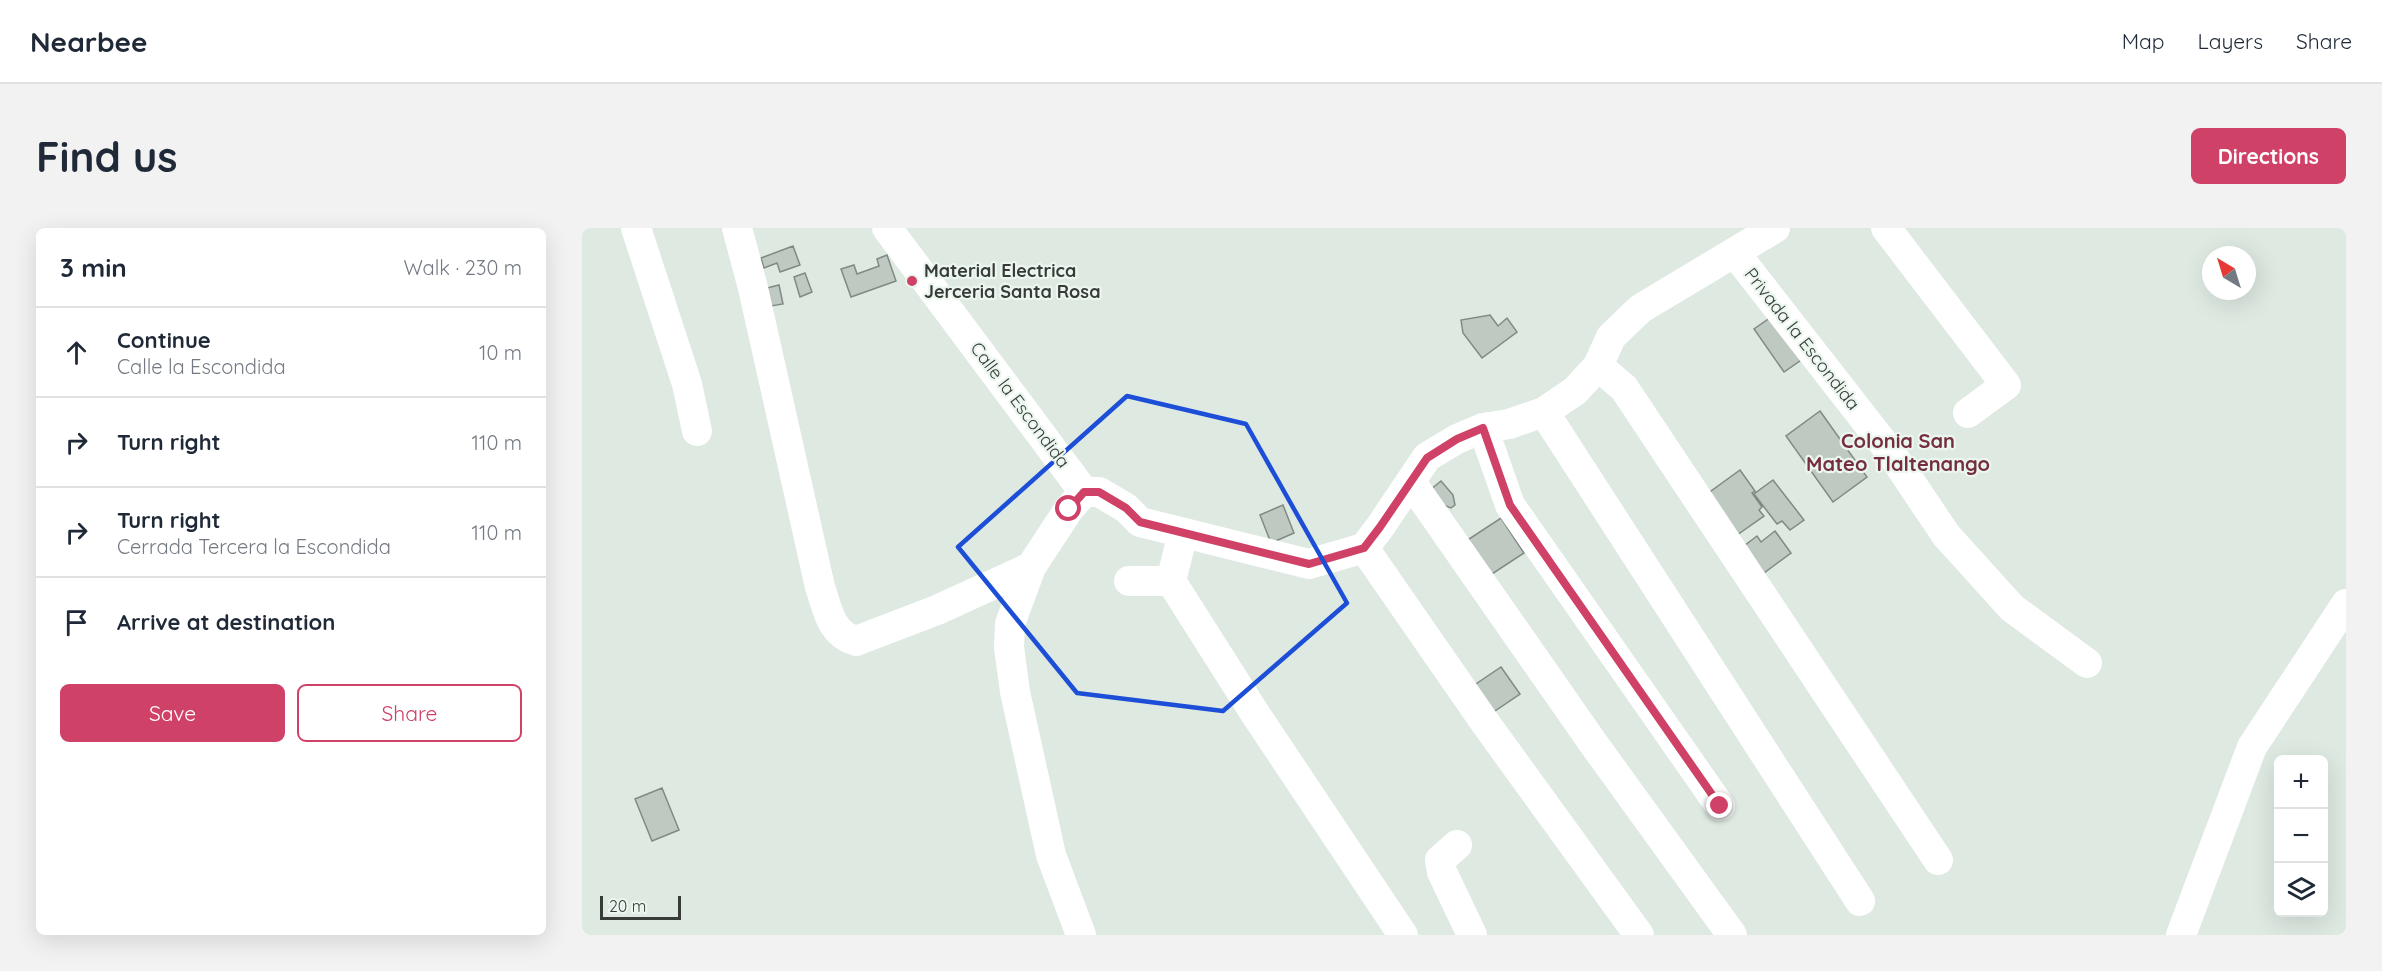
<!DOCTYPE html>
<meta charset="utf-8">
<style>
body{margin:0;font-family:Quicksand,sans-serif;background:#f2f2f3;color:#1f2937}
.controls{position:absolute;right:18px;bottom:18px;display:grid;overflow:hidden;border-radius:9px;box-shadow:0 6px 24px #0002}
.controls button{width:54px;height:54px;display:grid;place-items:center;padding:0;border:0;border-bottom:2px solid #e0e1e3;background:#fff;color:#1f2937;font:30px sans-serif}
.compass{position:absolute;left:1620px;top:18px;width:54px;height:54px;border-radius:50%;background:#fff;box-shadow:0 6px 24px #0002;rotate:322deg}
.scale{position:absolute;left:18px;bottom:15px;width:81px;box-sizing:border-box;padding-left:6px;border:3px solid #383c39;border-top:0;font-size:16px;line-height:21px;white-space:nowrap;color:#383c39;-webkit-text-stroke:4px #ebf6ef;paint-order:stroke}
.stop{position:absolute;width:18px;height:18px;margin:-14px;border:4px solid #d04167;border-radius:50%;background:#fff}
.stop.end{background:#d04167;border-color:#fff;box-shadow:0 2px 6px #0008}
.list{margin:0;padding:0;list-style:none}
h2{display:flex;justify-content:space-between;align-items:center;height:78px;margin:0;padding:0 24px;font-size:26px}
h2 small{font-size:20px;font-weight:400;color:#747a83}
.list li{display:grid;grid-template-columns:39px 1fr auto;gap:18px;align-items:center;box-sizing:border-box;height:90px;padding:0 24px;border-top:2px solid #e0e1e3}
.list b{display:block;font-size:22px;white-space:nowrap}
.list p{margin:0;font-size:20px;white-space:nowrap;color:#747a83}
.list em{font-size:20px;font-style:normal;color:#747a83}
.actions{display:flex;gap:12px;padding:18px 24px}
.actions a{flex:1;padding:14px 0;border:2px solid #d04167;border-radius:9px;text-align:center;font-size:21px;color:#d04167}
.actions .main{background:#d04167;color:#fff}
.icon{flex:none;width:33px;height:33px;fill:none;stroke:currentColor;stroke-width:2;stroke-linecap:round;stroke-linejoin:round}
.map{position:relative;flex:none;width:1764px;height:707px;overflow:hidden;border-radius:9px}
header{display:flex;align-items:center;gap:36px;box-sizing:border-box;height:84px;padding:0 30px;background:#fff;border-bottom:2px solid #e0e1e3}
header strong{font-size:28px}
nav{display:flex;gap:33px;margin-inline-start:auto;font-size:21px}
.intro{display:flex;align-items:center;justify-content:space-between;box-sizing:border-box;height:144px;padding:0 36px}
h1{margin:0;font-size:42px}
.button{padding:15px 27px;border-radius:9px;background:#d04167;color:#fff;font-size:21px;font-weight:700}
main{display:flex;gap:36px;padding:0 36px}
aside{flex:1;background:#fff;border-radius:9px;box-shadow:0 6px 24px #0002}
.map>svg:first-child{display:block}
.building{fill:#bec9c2;stroke:#808a84;stroke-width:1.5}
.lines{fill:none;stroke-linecap:round;stroke-linejoin:round}
.minor{stroke:#fff;stroke-width:30}
.route{stroke:#d04167;stroke-width:8}
.marked{fill:none;stroke:#1d4ed8;stroke-width:4.5;stroke-linejoin:round}
.poi-dot{fill:#d04167;stroke:#ebf6ef;stroke-width:2}
.labels{text-anchor:middle;stroke-width:4.5;stroke-linejoin:round;paint-order:stroke}
.poi-label{font-size:18px;font-weight:bold;fill:#383c39;stroke:#ebf6ef;text-anchor:start}
.street-label{font-size:18px;fill:#383c39;stroke:#ebf6ef}
.neighbourhood-label{font-size:20px;font-weight:bold;fill:#752e3e;stroke:#ebf6ef}
</style>
<header>
<strong>Nearbee</strong>
<nav><a>Map</a><a>Layers</a><a>Share</a></nav>
</header>
<div class="intro"><h1>Find us</h1><a class="button">Directions</a></div>
<main>
<aside>
<h2>3 min<small>Walk · 230 m</small></h2>
<ul class="list">
<li><svg class="icon" aria-label="ahead" viewBox="0 0 24 24"><path d="M12 20V5M6 11l6-6 6 6"/></svg><div><b>Continue</b><p>Calle la Escondida</p></div><em>10 m</em></li>
<li><svg class="icon" aria-label="right" viewBox="0 0 24 24"><path d="M7 20v-9h11M14 6l5 5-5 5"/></svg><div><b>Turn right</b></div><em>110 m</em></li>
<li><svg class="icon" aria-label="right" viewBox="0 0 24 24"><path d="M7 20v-9h11M14 6l5 5-5 5"/></svg><div><b>Turn right</b><p>Cerrada Tercera la Escondida</p></div><em>110 m</em></li>
<li><svg class="icon" aria-label="arrive" viewBox="0 0 24 24"><path d="M6 21V4h12l-3 4 3 4H6"/></svg><div><b>Arrive at destination</b></div></li>
</ul>
<div class="actions"><a class="main">Save</a><a>Share</a></div>
</aside>
<div class="map">
<svg width="1764" height="707" viewBox="0 0 1764 707">
<rect width="100%" height="100%" fill="#dee9e2"/>
<path class="building" d="M211 18 218 37 198 44 195 35 182 40 179 30Z
M305 27 314 53 269 69 259 41 272 37 275 46 297 38 295 31Z
M223 45 230 64 218 69 212 49Z
M197 57 201 76 189 78 185 60Z
M1195 85 1225 128 1202 144 1172 101Z
M908 87 916 98 925 90 935 104 900 130 881 105 879 92Z
M1238 183 1285 249 1251 274 1204 208Z
M1158 242 1173 263 1170 265 1180 279 1177 282 1182 288 1155 307 1125 266Z
M1191 252 1222 292 1208 302 1200 293 1195 296 1172 266Z
M859 253 871 267 873 277 869 280 859 276 848 262Z
M701 277 712 305 689 315 678 287Z
M919 290 942 325 907 348 884 313Z
M1193 303 1209 325 1182 345 1162 318 1175 308 1179 314Z
M919 439 938 466 907 487 888 460Z
M80 560 97 602 70 613 53 571Z"/>
<g class="lines">
<path class="minor" d="M54 0 105 156 115 203
M155 0 171 60 238 359C246 382 248 405 274 413L355 382 449 339
M305 0 502 264
M1304 0 1424 157 1386 185
M1153 25 1309 225 1364 307 1430 380 1505 435
M1016 138 1042 160 1356 632
M962 184 1278 673
M901 200 928 277 1138 578
M829 254 1011 515 1150 707
M502 264H517L544 280 558 294 727 336 782 320 798 299 845 229 875 211 901 200 927 196 962 184 993 163 1016 138 1029 109 1058 81 1193 0
M601 305 589 353 674 487 821 707
M782 320 904 496 1057 707
M547 353H589
M875 617 858 632 860 644 890 707
M499 707 469 627 433 464 427 419 428 396 449 339 487 281 502 264
M1599 707 1670 519 1764 376"/>
</g>
<g class="lines">
<path class="route" d="M487 281 502 264H517L544 280 558 294 727 336 782 320 798 299 845 230 875 211 901 200 928 277 1138 578"/>
</g>
<path class="marked" d="M545 168 664 196 765 375 641 483 495 465 376 319Z"/>
<circle class="poi-dot" cx="330" cy="53" r="6"/>
<g class="labels">
<g class="poi-label">
<text x="342" y="49">Material Electrica<tspan x="342" dy="21">Jerceria Santa Rosa</tspan></text>
</g>
<g class="street-label">
<text transform="translate(1220 111) rotate(52)" y="6">Privada la Escondida</text>
<text transform="translate(438 177) rotate(53)" y="6">Calle la Escondida</text>
</g>
<g class="neighbourhood-label">
<text x="1316" y="220">Colonia San<tspan x="1316" dy="23">Mateo Tlaltenango</tspan></text>
</g>
</g>
</svg>
<div class="controls">
<button>+</button>
<button>−</button>
<button><svg class="icon" aria-label="layers" viewBox="0 0 24 24"><path d="M12 4l9 5-9 5-9-5zM3 14l9 5 9-5"/></svg></button>
</div>
<svg class="compass" viewBox="-18 -18 36 36"><path d="M0-13l5 13h-10z" fill="#e53935"/><path d="M0 13l5-13h-10z" fill="#747a83"/></svg>
<div class="scale">20 m</div>
<div class="stop" style="left:487px;top:281px"></div>
<div class="stop end" style="left:1138px;top:578px"></div>
</div>
</main>
